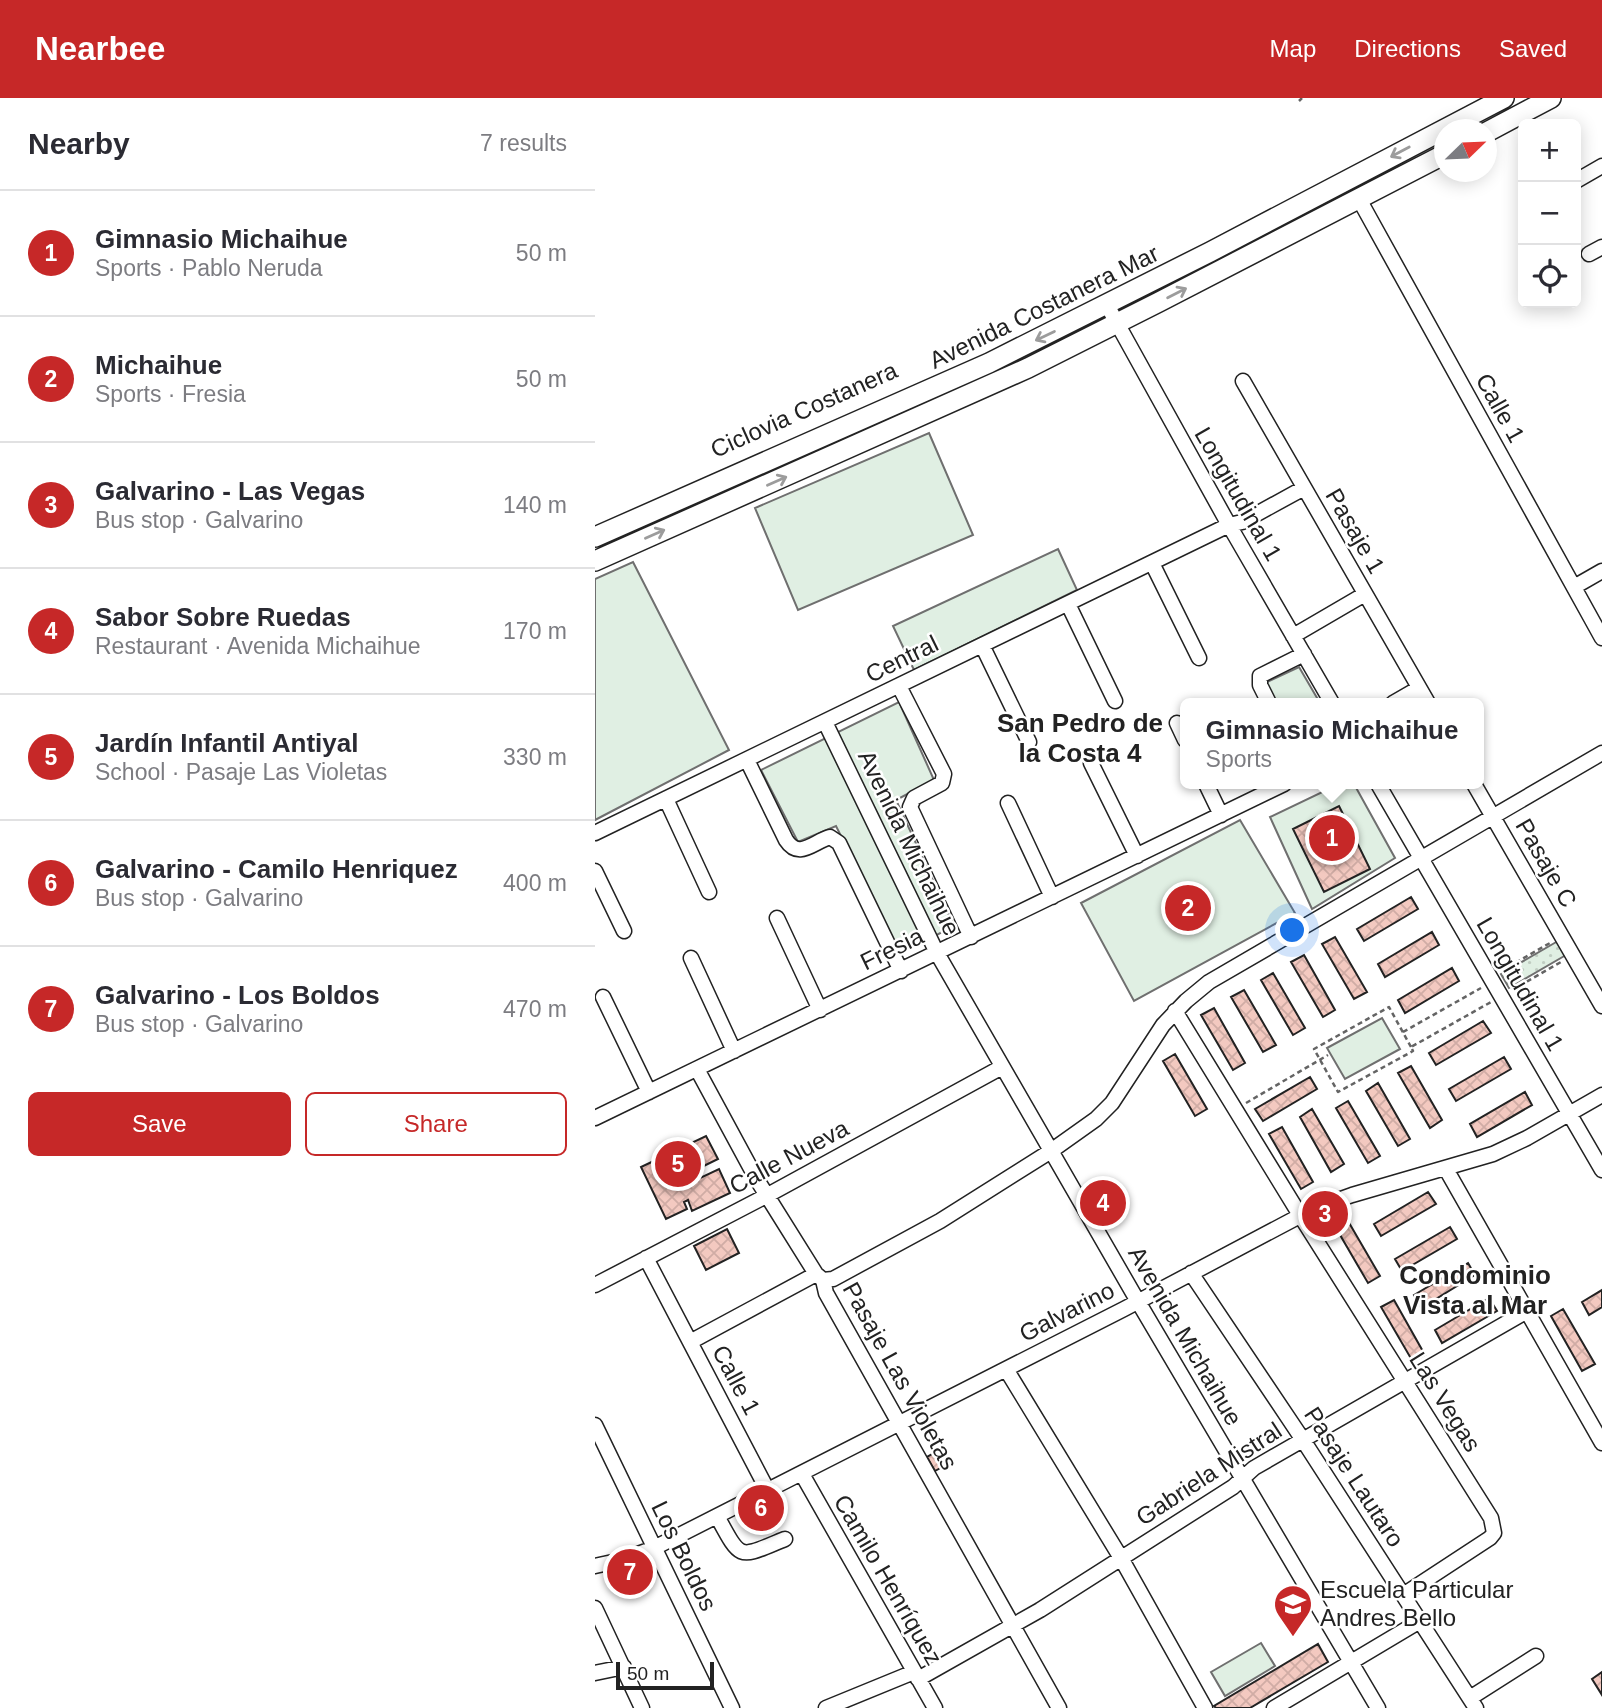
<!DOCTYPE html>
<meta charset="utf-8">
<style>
body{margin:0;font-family:Helvetica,sans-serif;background:#f7f7f7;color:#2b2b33}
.controls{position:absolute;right:21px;top:21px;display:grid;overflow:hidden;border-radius:10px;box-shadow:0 4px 18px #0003}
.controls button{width:63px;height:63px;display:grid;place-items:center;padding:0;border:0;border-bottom:2px solid #e1e1e2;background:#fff;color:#2b2b33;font:35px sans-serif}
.compass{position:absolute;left:839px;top:21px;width:63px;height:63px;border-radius:50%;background:#fff;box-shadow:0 4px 18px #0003;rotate:67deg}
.scale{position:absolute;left:21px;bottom:18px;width:98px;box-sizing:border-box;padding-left:7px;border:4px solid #222;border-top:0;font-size:19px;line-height:24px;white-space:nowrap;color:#222;-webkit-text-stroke:5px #fff;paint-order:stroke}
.you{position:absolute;left:698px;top:833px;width:24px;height:24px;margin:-18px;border:5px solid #fff;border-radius:50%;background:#1a73e8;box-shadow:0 0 0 10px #1a73e833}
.badge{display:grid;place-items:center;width:46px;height:46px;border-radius:50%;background:#c62828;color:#fff;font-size:23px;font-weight:700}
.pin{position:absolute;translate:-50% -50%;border:4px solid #fff;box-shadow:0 2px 7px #0006}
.popup{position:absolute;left:585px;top:600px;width:304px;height:91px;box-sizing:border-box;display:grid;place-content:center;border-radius:10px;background:#fff;filter:drop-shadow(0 2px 5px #0005);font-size:23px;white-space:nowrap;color:#7c7c81}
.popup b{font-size:26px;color:#2b2b33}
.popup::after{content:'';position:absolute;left:50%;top:100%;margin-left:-14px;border:14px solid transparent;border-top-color:#fff}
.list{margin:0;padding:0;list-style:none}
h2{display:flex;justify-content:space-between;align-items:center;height:91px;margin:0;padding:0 28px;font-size:30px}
h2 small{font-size:23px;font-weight:400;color:#7c7c81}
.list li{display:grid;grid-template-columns:46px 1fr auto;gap:21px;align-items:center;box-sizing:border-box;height:126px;padding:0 28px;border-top:2px solid #e1e1e2}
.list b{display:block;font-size:26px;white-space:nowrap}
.list p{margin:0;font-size:23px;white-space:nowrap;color:#7c7c81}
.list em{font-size:23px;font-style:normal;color:#7c7c81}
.actions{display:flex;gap:14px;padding:21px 28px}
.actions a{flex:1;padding:16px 0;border:2px solid #c62828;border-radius:10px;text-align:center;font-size:24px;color:#c62828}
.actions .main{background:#c62828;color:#fff}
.icon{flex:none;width:38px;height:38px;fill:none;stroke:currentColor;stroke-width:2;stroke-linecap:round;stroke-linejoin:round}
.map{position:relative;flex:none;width:1007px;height:1610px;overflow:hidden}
header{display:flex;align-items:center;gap:42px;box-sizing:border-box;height:98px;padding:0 35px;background:#c62828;color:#fff}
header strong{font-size:33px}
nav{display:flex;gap:38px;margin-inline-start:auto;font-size:24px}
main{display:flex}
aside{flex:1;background:#fff}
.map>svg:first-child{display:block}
.grass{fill:url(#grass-dots);stroke:#6f6f6f;stroke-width:2}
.green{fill:#e0efe3;stroke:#6f6f6f;stroke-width:2}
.building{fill:url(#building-cross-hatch);stroke:#222;stroke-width:2}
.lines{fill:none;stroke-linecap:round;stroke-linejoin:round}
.minor-casing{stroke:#222;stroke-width:17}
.major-casing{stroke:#222;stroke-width:22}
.path{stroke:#646464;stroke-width:2.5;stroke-dasharray:5 3.5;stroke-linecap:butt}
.minor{stroke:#fff;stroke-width:14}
.major{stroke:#fff;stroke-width:19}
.oneway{stroke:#9c9c9c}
.labels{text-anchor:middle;stroke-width:5;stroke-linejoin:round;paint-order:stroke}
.street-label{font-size:24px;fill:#222;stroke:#fff}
.poi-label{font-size:24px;fill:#222;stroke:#fff;text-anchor:start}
.neighbourhood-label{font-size:26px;font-weight:bold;fill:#222;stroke:#fff}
</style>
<header>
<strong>Nearbee</strong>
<nav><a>Map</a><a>Directions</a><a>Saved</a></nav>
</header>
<main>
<aside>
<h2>Nearby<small>7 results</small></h2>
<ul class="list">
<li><span class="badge">1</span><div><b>Gimnasio Michaihue</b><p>Sports · Pablo Neruda</p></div><em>50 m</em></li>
<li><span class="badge">2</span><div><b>Michaihue</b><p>Sports · Fresia</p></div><em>50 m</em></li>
<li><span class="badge">3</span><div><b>Galvarino - Las Vegas</b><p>Bus stop · Galvarino</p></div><em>140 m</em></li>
<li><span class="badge">4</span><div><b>Sabor Sobre Ruedas</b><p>Restaurant · Avenida Michaihue</p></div><em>170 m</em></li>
<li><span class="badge">5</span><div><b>Jardín Infantil Antiyal</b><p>School · Pasaje Las Violetas</p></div><em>330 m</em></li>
<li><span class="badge">6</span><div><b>Galvarino - Camilo Henriquez</b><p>Bus stop · Galvarino</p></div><em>400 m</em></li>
<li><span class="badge">7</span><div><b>Galvarino - Los Boldos</b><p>Bus stop · Galvarino</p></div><em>470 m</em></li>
</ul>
<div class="actions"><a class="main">Save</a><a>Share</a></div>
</aside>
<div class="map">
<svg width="1007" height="1610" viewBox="0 0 1007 1610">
<defs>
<pattern id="grass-dots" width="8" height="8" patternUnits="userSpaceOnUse" patternTransform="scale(1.75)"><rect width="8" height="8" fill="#e0efe3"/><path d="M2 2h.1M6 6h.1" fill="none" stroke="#c0cdc2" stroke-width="1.8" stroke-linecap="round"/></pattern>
<pattern id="building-cross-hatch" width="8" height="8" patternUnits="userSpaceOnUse" patternTransform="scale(1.75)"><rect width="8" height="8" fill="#f3c9c0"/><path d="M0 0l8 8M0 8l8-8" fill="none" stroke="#d0aca5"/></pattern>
</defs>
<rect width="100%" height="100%" fill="#fff"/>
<path class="grass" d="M963 843 971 857 914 890 906 876Z"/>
<path class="green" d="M334 335 378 437 203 512 160 410Z
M463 451 482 492 319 572 298 528Z
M38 464 134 652 0 722V481Z
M704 569 725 605H680L670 585Z
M304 604 339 682 301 702 359 828 305 856 241 728 203 744 166 672Z
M744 686H759L800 760 717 811 675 719Z
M645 722 700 815 539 903 486 805Z
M787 920 805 951 750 981 732 950Z
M666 1545 680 1568 630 1598 616 1574Z"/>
<path class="building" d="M744 708 775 771 729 794 698 731Z
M816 799 823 811 769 843 762 831Z
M837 834 844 847 790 879 783 866Z
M740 839 772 894 759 901 727 846Z
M709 857 740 912 728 919 696 864Z
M857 870 864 883 810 915 803 902Z
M678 875 710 930 698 937 666 882Z
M649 892 681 947 668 954 636 899Z
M619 910 650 965 638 972 606 917Z
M888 923 896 935 841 967 834 955Z
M580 956 612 1011 600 1018 568 963Z
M909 959 916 971 861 1003 854 991Z
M816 968 847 1022 835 1030 803 975Z
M715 979 722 991 668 1023 660 1011Z
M783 985 815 1041 803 1048 771 993Z
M930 994 937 1007 882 1039 875 1026Z
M753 1003 785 1058 773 1065 741 1010Z
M717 1011 749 1066 736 1074 705 1019Z
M687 1029 718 1084 706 1091 674 1036Z
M111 1038 123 1061 80 1082 84 1090 124 1071 135 1095 97 1113 93 1102 89 1104 92 1111 71 1121 46 1069Z
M833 1094 841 1106 786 1138 779 1126Z
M753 1123 785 1178 773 1185 741 1130Z
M855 1129 862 1141 807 1173 800 1161Z
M132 1131 144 1155 111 1172 99 1148Z
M873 1165 880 1177 826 1210 819 1197Z
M1007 1192V1209L994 1217 987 1204Z
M894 1200 902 1213 847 1245 840 1232Z
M799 1202 830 1257 818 1264 786 1209Z
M968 1211 1000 1266 987 1273 956 1218Z
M348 1350 356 1364 340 1373 332 1359Z
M723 1546 733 1564 655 1610H621L619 1608Z
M1007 1574V1597L997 1581Z"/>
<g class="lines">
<defs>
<path id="minor" d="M981 83 1007 68
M764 101 1007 540
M994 156 1007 149
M512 207 634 427 737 605
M648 283 833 605
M557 465 604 560
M979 489 1007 473
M473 506 520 603
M698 538 770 496
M387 547 434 644
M304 588 349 676 347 685 319 700 315 709 376 839
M674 605 665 587V578L709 556
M798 605 824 590
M230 624 342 855 538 1195 783 1610
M582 625 590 642
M152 662 191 742C204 762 218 744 235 739L244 745 306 873
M496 665 542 758
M611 686 626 717
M783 686 1007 1072
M879 686 1007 908
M71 701 114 794
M413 705 457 799
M0 735 634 427 647 424 709 390
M0 773 29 833
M182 820 225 912
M96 860 139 953
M8 899 54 994
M580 913 705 1117 896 1420 899 1435 895 1440 808 1497
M102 971 161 1080 221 1176 228 1182 231 1195 464 1610
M0 1020 689 686
M851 1071 1007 1345
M51 1160 95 1244
M596 1175 708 1342 881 1610
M228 1182 238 1181 345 1123 456 1053 501 1021 517 1005 568 927 591 903 614 884 1007 655
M0 1187 171 1098 407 969
M411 1271 526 1460 610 1610
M0 1327 137 1610
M207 1376 340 1610
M173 1393 95 1244 221 1176
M122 1418C147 1464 143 1460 190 1441
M0 1468 27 1462 59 1450 529 1211 718 1111 757 1097 898 1056 932 1040 1007 997
M0 1510 47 1610
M0 1575 29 1569
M323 1581 445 1512 638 1389 659 1370 932 1213
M875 1600 941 1558
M231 1610 319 1574
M679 1610 825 1523"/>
<path id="major" d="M892 34 956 0
M0 439 394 265 615 154 909 0
M0 463 433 270 564 204 850 56"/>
</defs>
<use href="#minor" class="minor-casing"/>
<use href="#major" class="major-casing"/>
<path class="path" d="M704 3 707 0
M906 873 955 845
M917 892 966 864
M808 934 886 890
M816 949 794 909 719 951 743 994 818 953 816 949 896 904
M651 1005 733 957"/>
<use href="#minor" class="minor"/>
<use href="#major" class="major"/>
</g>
<defs><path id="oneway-shaft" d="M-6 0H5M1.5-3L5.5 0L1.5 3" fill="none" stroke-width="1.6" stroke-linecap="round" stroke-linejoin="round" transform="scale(1.75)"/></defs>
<g class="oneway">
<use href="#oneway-shaft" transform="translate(805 54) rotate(152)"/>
<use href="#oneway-shaft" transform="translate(582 195) rotate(-27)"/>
<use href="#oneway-shaft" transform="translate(450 238) rotate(154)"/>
<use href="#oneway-shaft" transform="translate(182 383) rotate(-24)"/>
<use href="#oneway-shaft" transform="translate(60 436) rotate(-24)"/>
</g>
<defs>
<symbol id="school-pin" viewBox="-11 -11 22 30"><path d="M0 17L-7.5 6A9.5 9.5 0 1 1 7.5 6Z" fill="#c62828" stroke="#fff"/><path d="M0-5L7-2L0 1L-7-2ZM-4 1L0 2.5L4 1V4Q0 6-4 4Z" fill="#fff"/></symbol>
</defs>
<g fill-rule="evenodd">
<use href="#school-pin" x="676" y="1484" width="44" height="60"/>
</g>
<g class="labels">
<g class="street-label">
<text transform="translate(449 209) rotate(-26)" y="8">Avenida Costanera Mar</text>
<text transform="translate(905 310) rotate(61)" y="8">Calle 1</text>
<text transform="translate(209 312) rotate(-24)" y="8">Ciclovia Costanera</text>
<text transform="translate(643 396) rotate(60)" y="8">Longitudinal 1</text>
<text transform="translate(760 433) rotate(60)" y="8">Pasaje 1</text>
<text transform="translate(307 561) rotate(-26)" y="8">Central</text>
<text transform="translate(314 745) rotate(64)" y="8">Avenida Michaihue</text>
<text transform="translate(951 765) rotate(60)" y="8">Pasaje C</text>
<text transform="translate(297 851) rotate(-26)" y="8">Fresia</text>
<text transform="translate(925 886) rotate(60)" y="8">Longitudinal 1</text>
<text transform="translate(194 1059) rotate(-28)" y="8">Calle Nueva</text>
<text transform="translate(472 1214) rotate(-27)" y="8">Galvarino</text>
<text transform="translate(590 1238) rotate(60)" y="8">Avenida Michaihue</text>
<text transform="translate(305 1278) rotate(61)" y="8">Pasaje Las Violetas</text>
<text transform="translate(141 1282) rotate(62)" y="8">Calle 1</text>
<text transform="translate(850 1304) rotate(58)" y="8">Las Vegas</text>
<text transform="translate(614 1376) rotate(-33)" y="8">Gabriela Mistral</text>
<text transform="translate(759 1379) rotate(57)" y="8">Pasaje Lautaro</text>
<text transform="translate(89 1458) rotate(64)" y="8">Los Boldos</text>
<text transform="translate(293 1482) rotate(60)" y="8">Camilo Henríquez</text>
</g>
<g class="poi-label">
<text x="725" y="1500">Escuela Particular<tspan x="725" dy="28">Andres Bello</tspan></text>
</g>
<g class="neighbourhood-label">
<text x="485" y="634">San Pedro de<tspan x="485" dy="30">la Costa 4</tspan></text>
<text x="880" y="1186">Condominio<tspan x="880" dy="30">Vista al Mar</tspan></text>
</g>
</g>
</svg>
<div class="controls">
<button>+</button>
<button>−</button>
<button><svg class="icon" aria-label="locate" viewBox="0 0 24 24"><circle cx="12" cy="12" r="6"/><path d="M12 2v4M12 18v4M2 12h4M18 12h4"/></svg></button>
</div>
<svg class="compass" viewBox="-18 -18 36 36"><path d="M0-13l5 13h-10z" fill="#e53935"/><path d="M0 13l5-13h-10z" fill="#7c7c81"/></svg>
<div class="scale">50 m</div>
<div class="you"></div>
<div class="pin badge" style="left:737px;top:740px">1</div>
<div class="popup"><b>Gimnasio Michaihue</b>Sports</div>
<div class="pin badge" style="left:593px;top:810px">2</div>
<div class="pin badge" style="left:730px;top:1116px">3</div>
<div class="pin badge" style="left:508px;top:1105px">4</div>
<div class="pin badge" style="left:83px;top:1066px">5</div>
<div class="pin badge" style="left:166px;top:1410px">6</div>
<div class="pin badge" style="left:35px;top:1474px">7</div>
</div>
</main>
